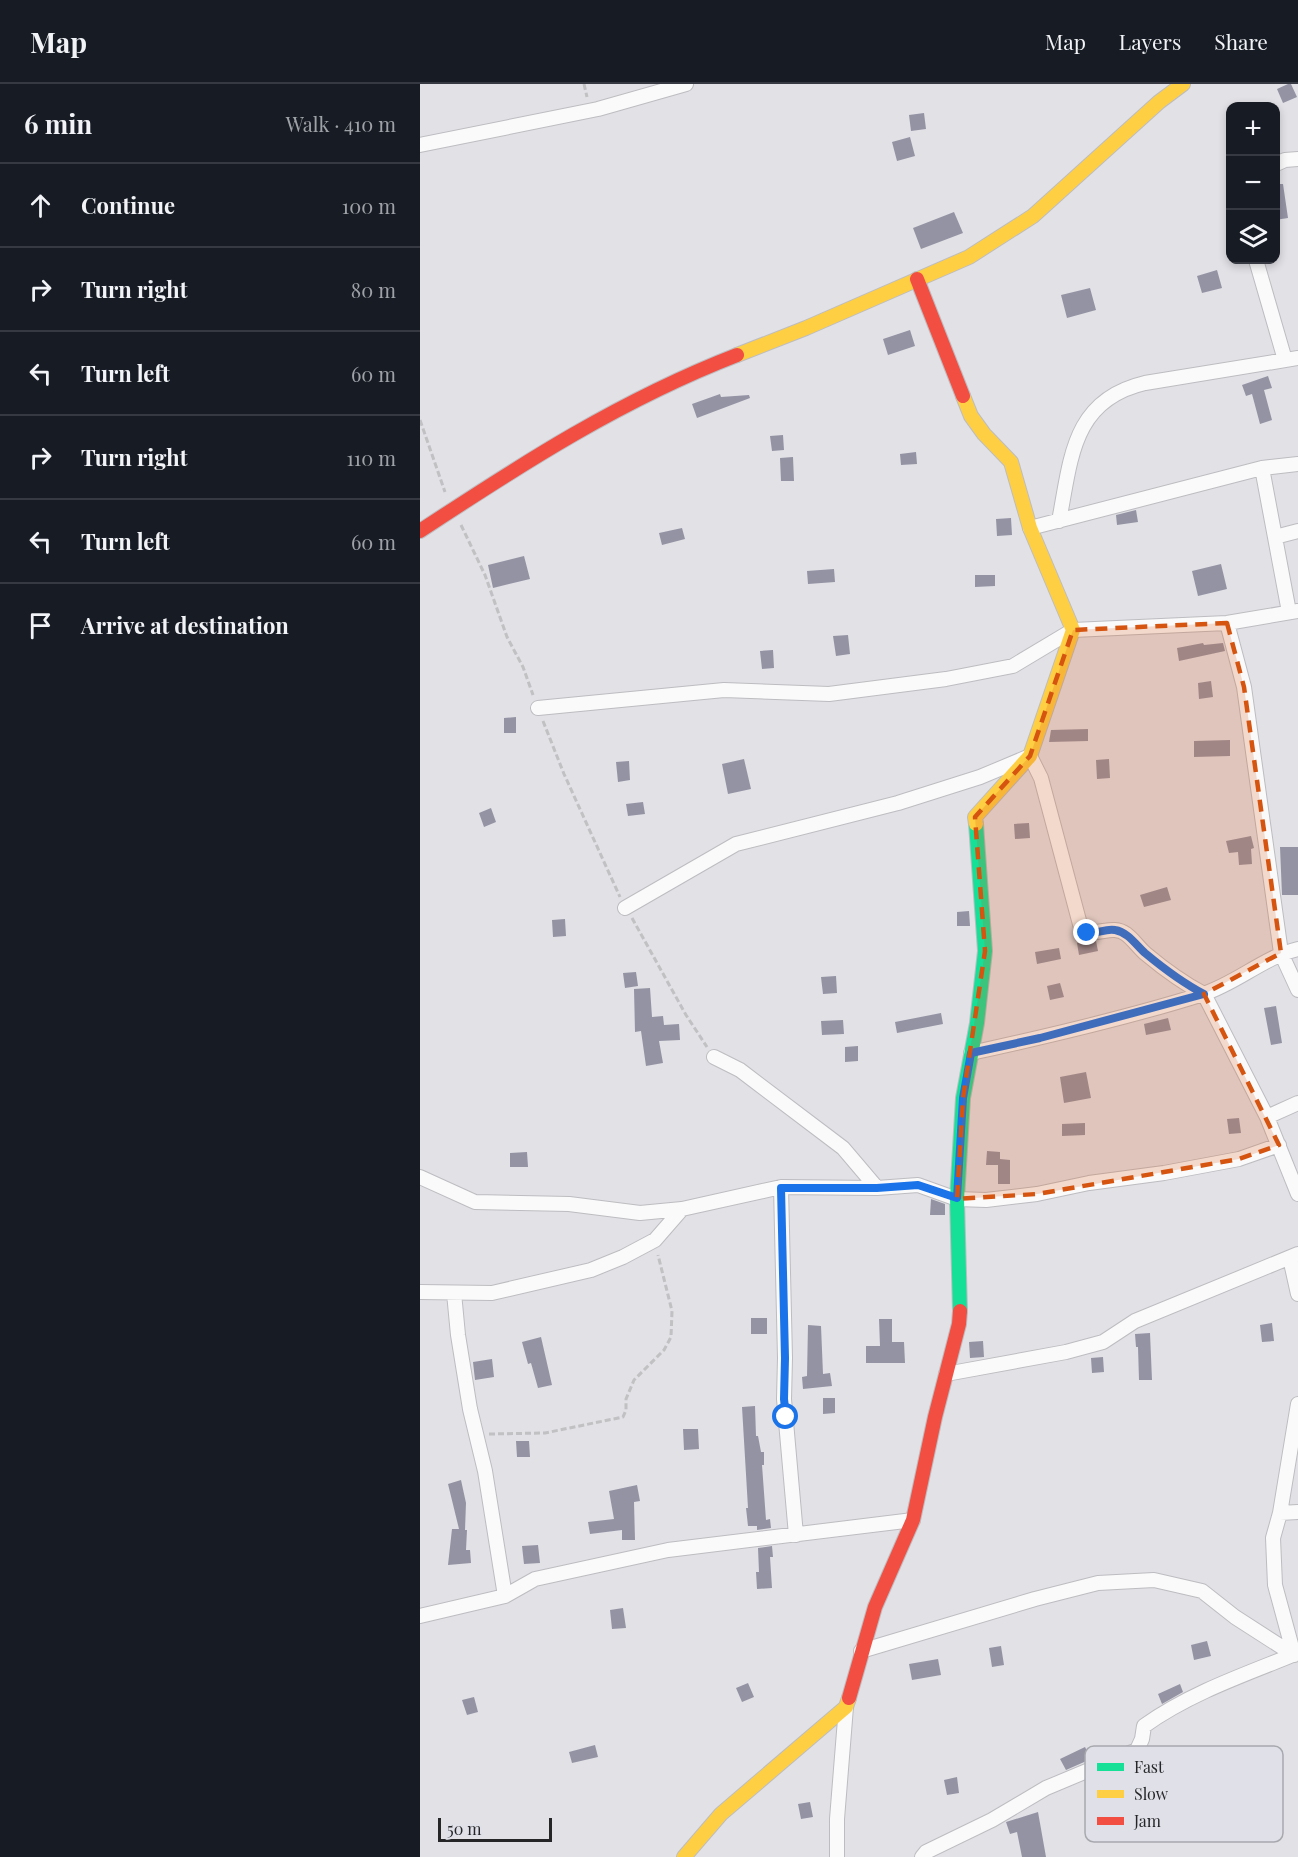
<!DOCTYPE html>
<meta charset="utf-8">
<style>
body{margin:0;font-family:"Playfair Display",serif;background:#20242c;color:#f1f3f6}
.controls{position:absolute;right:18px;top:18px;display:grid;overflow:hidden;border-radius:12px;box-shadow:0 3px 9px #0003}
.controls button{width:54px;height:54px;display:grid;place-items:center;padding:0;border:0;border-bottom:2px solid #363941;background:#171b24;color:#f1f3f6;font:30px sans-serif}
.scale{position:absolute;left:18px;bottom:15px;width:114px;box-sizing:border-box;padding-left:6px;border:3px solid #262629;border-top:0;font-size:16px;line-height:21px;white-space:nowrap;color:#262629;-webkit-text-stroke:4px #dfe0e8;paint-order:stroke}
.stop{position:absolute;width:18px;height:18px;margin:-14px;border:4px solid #1a73e8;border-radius:50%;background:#fff}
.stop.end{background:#1a73e8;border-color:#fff;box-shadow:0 2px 6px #0008}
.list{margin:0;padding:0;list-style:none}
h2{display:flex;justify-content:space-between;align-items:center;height:78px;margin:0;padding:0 24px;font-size:26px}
h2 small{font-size:20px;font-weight:400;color:#9ea1a6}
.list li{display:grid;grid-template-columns:39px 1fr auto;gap:18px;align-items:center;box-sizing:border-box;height:84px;padding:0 24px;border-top:2px solid #363941}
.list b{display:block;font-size:22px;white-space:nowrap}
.list em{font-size:20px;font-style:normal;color:#9ea1a6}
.icon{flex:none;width:33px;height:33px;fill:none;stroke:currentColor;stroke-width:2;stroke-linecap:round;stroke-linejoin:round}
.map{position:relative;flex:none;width:878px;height:1773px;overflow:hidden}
header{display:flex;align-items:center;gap:36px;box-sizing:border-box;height:84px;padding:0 30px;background:#171b24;border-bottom:2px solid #363941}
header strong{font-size:28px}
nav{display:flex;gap:33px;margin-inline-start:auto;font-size:21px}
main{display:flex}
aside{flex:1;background:#171b24}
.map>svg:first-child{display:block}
.building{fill:#9493a4}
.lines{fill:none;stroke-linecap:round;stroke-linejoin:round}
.street-casing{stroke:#bdbdc1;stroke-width:16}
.fast-casing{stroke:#bdbdc1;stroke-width:16}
.slow-casing{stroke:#bdbdc1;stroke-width:16}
.jam-casing{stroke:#bdbdc1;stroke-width:16}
.path{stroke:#c1c1c3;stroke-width:3;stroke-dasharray:6 3;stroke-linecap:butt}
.street{stroke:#fafafb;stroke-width:14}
.fast{stroke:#16e098;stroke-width:14}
.slow{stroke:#ffcf43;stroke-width:14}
.jam{stroke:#f24e42;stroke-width:14}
.route{stroke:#1a73e8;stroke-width:8}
.marked{fill:#d5540f;fill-opacity:0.2;stroke:#d5540f;stroke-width:4.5;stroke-dasharray:12 8;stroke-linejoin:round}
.key{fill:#dfe0e8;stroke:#a8a8af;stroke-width:1.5}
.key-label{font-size:16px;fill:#262629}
</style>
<header>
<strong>Map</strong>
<nav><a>Map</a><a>Layers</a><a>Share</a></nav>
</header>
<main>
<aside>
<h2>6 min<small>Walk · 410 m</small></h2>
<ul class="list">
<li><svg class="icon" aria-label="ahead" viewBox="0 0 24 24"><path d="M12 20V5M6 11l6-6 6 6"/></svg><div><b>Continue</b></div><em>100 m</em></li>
<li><svg class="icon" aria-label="right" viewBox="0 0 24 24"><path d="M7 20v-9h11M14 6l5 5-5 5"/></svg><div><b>Turn right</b></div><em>80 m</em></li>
<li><svg class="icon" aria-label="left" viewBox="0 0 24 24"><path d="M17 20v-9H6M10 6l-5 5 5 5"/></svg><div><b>Turn left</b></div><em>60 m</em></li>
<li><svg class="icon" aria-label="right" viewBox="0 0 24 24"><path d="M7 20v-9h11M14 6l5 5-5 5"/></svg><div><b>Turn right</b></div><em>110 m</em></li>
<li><svg class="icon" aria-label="left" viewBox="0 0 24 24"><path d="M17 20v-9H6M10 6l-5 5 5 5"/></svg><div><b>Turn left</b></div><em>60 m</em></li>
<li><svg class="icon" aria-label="arrive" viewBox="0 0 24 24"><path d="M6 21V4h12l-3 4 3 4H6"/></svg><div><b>Arrive at destination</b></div></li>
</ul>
</aside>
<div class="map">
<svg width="878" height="1773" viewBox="0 0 878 1773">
<rect width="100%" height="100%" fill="#e1e1e6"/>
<path class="building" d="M868 0H871L877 13 863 19 857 5Z
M504 29 506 45 491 47 489 31Z
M490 53 495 72 477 77 472 58Z
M855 100H863L868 134 855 136Z
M534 128 543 149 501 165 493 144Z
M797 186 802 204 782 209 777 192Z
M670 204 676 226 647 234 641 211Z
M490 246 495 262 468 271 463 255Z
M848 292 852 304 844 306 852 336 840 340 832 310 826 312 822 301Z
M300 310 301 313 329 311 330 314 277 334 272 320Z
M363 351 364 366 352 367 350 352Z
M496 368 497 380 481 381 480 370Z
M373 373 374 397H361L360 374Z
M716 426 718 438 697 441 696 431Z
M591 434 592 451 577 452 576 435Z
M262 444 265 455 242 461 239 449Z
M104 472 110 495 73 504 68 481Z
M801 480 807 505 778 512 772 487Z
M414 485 415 498 388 500 387 487Z
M555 491H575V502L555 503Z
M428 551 430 570 416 572 413 552Z
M783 559 784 561 803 559 805 567 759 577 757 564Z
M353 566 354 584 342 585 340 567Z
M791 597 793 613 779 615 778 599Z
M96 633V649H84V634Z
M668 645V657L629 658 631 646Z
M810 656V672L774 673V657Z
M324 675 331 705 308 710 302 680Z
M689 675 690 694 677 695 676 676Z
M209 677 210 696 198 698 196 678Z
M223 718 225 730 208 732 206 720Z
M71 724 76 738 64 743 59 729Z
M609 739 610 754 595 755 594 740Z
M831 752 834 764 831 765 832 780 819 781 818 768 809 769 806 757Z
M860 763H878V811H862Z
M747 803 751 816 724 823 720 811Z
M549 827 550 842H537V828Z
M145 835 146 852 133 853 132 836Z
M668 856 676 857 678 867 659 871 657 859Z
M639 864 641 875 617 880 615 868Z
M216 888 218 902 205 904 203 889Z
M416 892 417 909 403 910 401 893Z
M640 899 644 913 630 916 627 902Z
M230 904 232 933 243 932 244 941 259 940 260 956 239 957 243 979 226 982 221 947 215 948 214 905Z
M856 922 862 959 851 961 844 924Z
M521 929 523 940 477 949 475 938Z
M748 934 751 946 726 951 724 940Z
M423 936 424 950 402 951 401 937Z
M438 962V977L425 978V963Z
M666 988 671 1014 644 1019 640 993Z
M819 1034 821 1049 809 1050 807 1035Z
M665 1039V1051L642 1052V1040Z
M567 1067 580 1068V1075L590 1076V1100H578V1081H566Z
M107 1068 108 1083H90V1069Z
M511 1115 525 1120V1131H510Z
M331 1234H347V1250H331Z
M459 1235H472V1258H484L485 1279H446V1262H460Z
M852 1239 854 1257 842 1258 840 1241Z
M388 1241 401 1242 403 1290 410 1289 412 1302 383 1305 382 1293 387 1292Z
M730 1249 732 1296H719L718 1263H716L715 1250Z
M121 1253 132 1301 118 1304 111 1279 108 1280 102 1258Z
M563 1257 564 1273 550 1274 549 1258Z
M683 1273 684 1288 672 1289 671 1274Z
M72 1275 74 1293 55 1296 53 1278Z
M403 1314H415V1329L403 1330Z
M335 1322 336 1352H338L341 1368H344V1381H342L346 1436 350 1435 351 1444 337 1446V1442H328L326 1424H328L322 1323Z
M263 1345H278L279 1365 264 1366Z
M96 1357H109L110 1373H97Z
M41 1396 46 1419 45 1446H47L46 1466H50L51 1479 28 1481 32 1445H39L28 1400Z
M217 1401 220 1417 214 1418 215 1456H202V1446L170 1450 168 1438 194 1435 189 1407Z
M118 1461 120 1479 104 1480 102 1462Z
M352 1462 353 1473H350L352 1504 337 1505 336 1488H339L338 1464Z
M203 1524 206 1544 192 1545 190 1526Z
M787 1557 791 1572 774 1576 771 1561Z
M581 1562 584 1581 572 1583 569 1564Z
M518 1575 521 1591 492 1596 489 1580Z
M328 1599 334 1613 322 1618 316 1604Z
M760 1600 763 1608 742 1620 738 1610Z
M54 1613 58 1628 47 1631 42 1616Z
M175 1661 178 1673 152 1679 149 1668Z
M665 1663 671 1675 646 1686 640 1675Z
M537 1693 539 1709 527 1711 524 1696Z
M390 1718 393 1733 381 1735 378 1720Z
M618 1728 626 1773H602L597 1748 590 1750 586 1738Z"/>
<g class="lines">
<defs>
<path id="street" d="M0 61 178 25 266 0
M856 80 865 76 878 75
M836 176 865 276
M842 384 869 528
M639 437C651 375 652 316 725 299L878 274
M610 444 842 384 878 380
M855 453 878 447
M807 539 824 603 861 869 878 906
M118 624 304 606 409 610 526 595 593 582 653 546 807 539 878 527
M205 824 316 760 478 719 560 693 610 672 621 694 661 844C676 855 691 839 706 850 713 855 719 864 726 870 744 885 763 899 784 910L847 1033 878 1110
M551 969C629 952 707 934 783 910 817 899 844 873 878 865
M294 973 320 986 423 1064 457 1104
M847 1033 878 1019
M0 1093 55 1118 149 1120 220 1129 262 1125 361 1103 457 1104 498 1101 537 1115 566 1116 617 1110 669 1099 744 1089 819 1075 859 1061
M361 1103 365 1274 364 1315 376 1451
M870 1174 878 1210
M0 1208 72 1209 171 1186 203 1173 235 1156 262 1125
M34 1209 38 1251 50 1325 65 1387 85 1512
M526 1290 646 1268 683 1258 715 1237 878 1170
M860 1429 878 1428
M0 1532 85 1512 115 1495 248 1466 493 1436
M441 1567 615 1515 678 1499 734 1496 782 1507 815 1533 874 1571
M874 1571 855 1501 853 1454 860 1429 878 1320
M417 1773V1735L426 1623
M502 1773 506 1768 572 1736 626 1704 717 1666 722 1655 724 1642C770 1609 826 1590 878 1569"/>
<path id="fast" d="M540 1227 537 1115 543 1014 557 939 565 867 556 740"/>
<path id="slow" d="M317 271 386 244 549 173 613 132 739 18 763 0
M543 312 551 332 564 350 591 378 610 444 653 546 610 672 555 733 556 740
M264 1773 301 1730 426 1623 429 1614"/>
<path id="jam" d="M497 195 543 312
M0 447C103 379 201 316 317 271
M429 1614 455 1523 493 1436 515 1333 539 1240 540 1227"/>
</defs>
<use href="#street" class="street-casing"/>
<use href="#fast" class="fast-casing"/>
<use href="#slow" class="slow-casing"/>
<use href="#jam" class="jam-casing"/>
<path class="path" d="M164 0 167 13
M0 336 25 408
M41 441 65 491 87 553 103 583 113 611
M123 637 144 690 200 813
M212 834 266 931 287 963
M69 1350 125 1349 203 1333 206 1326V1315L214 1296 244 1266 251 1253 252 1227 238 1171"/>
<use href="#street" class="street"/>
<use href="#fast" class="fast"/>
<use href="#slow" class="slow"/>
<use href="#jam" class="jam"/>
</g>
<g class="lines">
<path class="route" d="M366 1333 364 1315 365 1274 361 1104H457L498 1101 537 1114 543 1014 551 969 620 954 784 910C763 899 743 884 725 869 716 861 708 848 695 846 686 844 677 850 667 849"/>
</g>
<path class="marked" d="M807 539 824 603 861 869 784 910 859 1061 819 1075 617 1110 537 1115 543 1014 565 867 555 733 610 672 653 546Z"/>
<rect x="665" y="1662" width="198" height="96" rx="9" class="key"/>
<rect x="677" y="1679" width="27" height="8" fill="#16e098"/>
<rect x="677" y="1706" width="27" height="8" fill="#ffcf43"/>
<rect x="677" y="1733" width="27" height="8" fill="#f24e42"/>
<g class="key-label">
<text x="714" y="1689">Fast</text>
<text x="714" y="1716">Slow</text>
<text x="714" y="1743">Jam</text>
</g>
</svg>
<div class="controls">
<button>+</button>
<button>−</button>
<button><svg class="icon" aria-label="layers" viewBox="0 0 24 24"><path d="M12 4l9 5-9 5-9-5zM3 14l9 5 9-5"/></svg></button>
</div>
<div class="scale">50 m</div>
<div class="stop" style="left:366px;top:1333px"></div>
<div class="stop end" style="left:667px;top:849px"></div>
</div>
</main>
